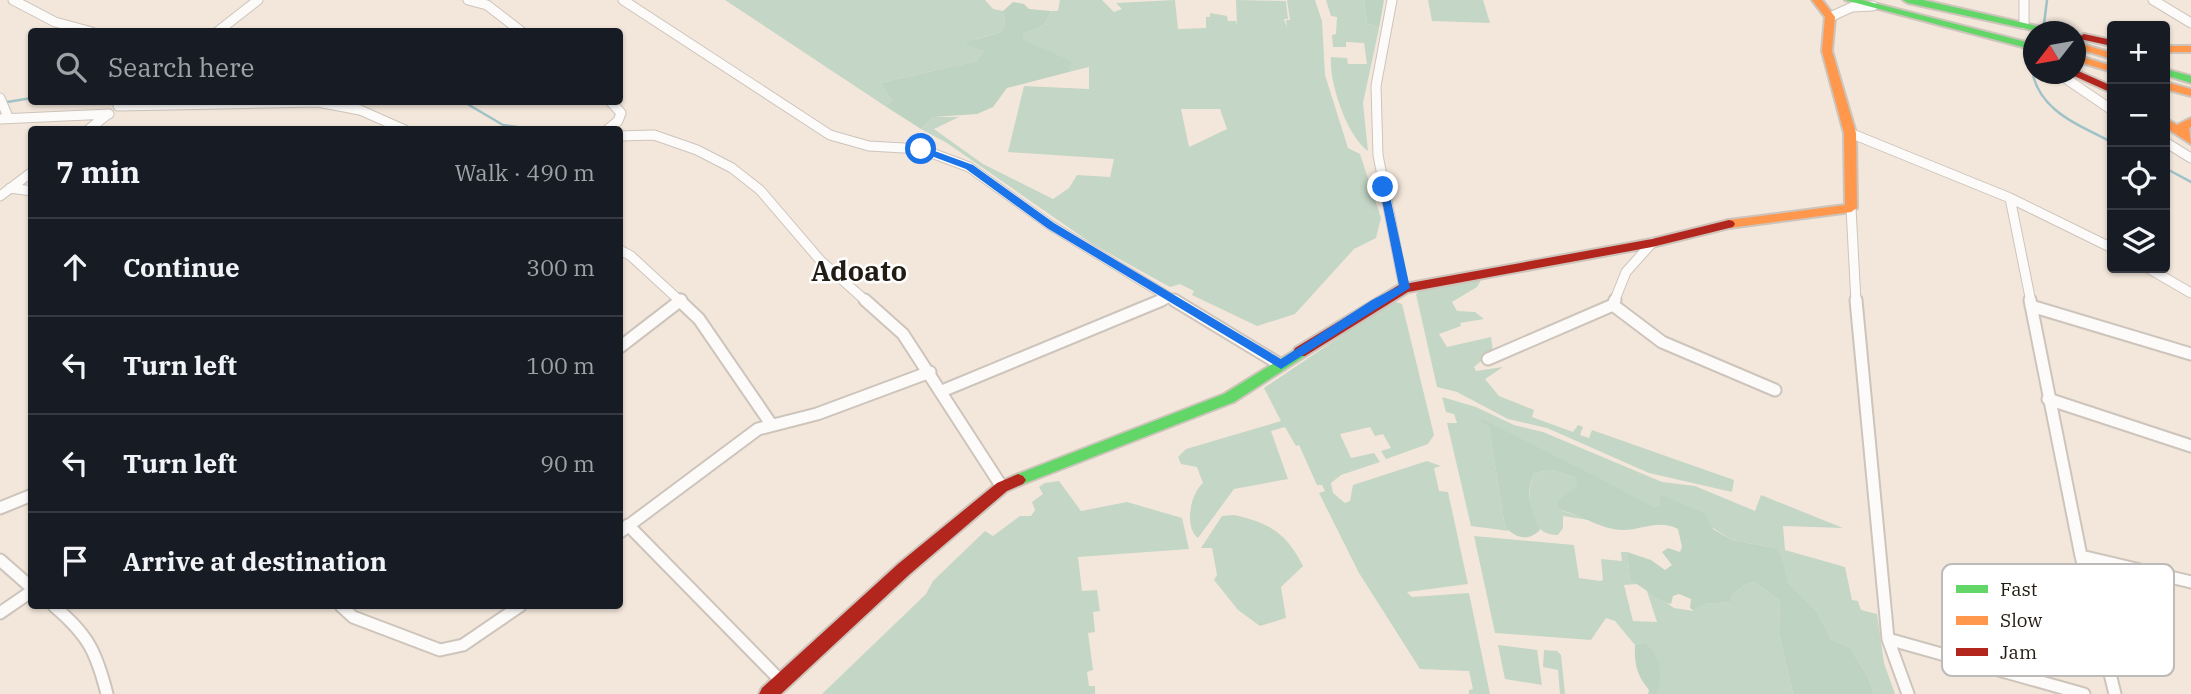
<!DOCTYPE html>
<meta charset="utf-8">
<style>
body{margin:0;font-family:"IBM Plex Serif",serif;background:#20242c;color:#f1f3f6}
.controls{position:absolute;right:21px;top:21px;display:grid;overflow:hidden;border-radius:7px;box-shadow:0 2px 5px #0004}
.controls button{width:63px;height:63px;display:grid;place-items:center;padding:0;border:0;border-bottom:2px solid #363941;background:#171b24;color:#f1f3f6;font:35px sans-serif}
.compass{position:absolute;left:2023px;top:21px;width:63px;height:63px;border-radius:50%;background:#171b24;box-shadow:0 2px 5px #0004;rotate:239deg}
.stop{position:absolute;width:21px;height:21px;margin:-16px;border:5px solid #1a73e8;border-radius:50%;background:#fff}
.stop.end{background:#1a73e8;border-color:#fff;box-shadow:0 2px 7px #0008}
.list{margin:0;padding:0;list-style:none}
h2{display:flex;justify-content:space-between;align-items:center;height:91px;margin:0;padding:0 28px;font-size:30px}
h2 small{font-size:23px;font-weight:400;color:#9ea1a6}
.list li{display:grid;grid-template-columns:46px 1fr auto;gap:21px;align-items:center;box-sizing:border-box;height:98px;padding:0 28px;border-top:2px solid #363941}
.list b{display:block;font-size:26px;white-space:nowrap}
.list em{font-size:23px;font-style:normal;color:#9ea1a6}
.icon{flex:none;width:38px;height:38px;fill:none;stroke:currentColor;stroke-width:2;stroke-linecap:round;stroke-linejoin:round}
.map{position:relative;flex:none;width:2191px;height:694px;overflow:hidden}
.search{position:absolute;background:#171b24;box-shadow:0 2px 5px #0004;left:28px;top:28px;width:595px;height:77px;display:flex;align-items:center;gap:18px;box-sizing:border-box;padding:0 24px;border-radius:7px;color:#9ea1a6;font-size:26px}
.panel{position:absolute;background:#171b24;box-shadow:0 2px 5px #0004;left:28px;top:126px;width:595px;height:483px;border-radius:7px}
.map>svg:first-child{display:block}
.green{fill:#c4d6c6;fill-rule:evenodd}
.forest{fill:#bed3c1}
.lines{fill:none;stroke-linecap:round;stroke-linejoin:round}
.stream{stroke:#9fc2c7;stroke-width:2.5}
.street-far1-casing{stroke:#cdc4bb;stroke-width:11}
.street-casing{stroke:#cdc4bb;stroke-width:15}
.fast-casing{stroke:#cdc4bb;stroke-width:4}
.slow-casing{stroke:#cdc4bb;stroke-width:4}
.jam-casing{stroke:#cdc4bb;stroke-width:4}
.street-far1{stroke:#fdfbfa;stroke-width:9}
.street{stroke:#fdfbfa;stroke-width:11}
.fast{fill:#63d668;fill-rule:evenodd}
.slow{fill:#ff974d;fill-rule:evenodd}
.jam{fill:#b3261e;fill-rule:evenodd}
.route{fill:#1a73e8}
.labels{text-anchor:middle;stroke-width:5;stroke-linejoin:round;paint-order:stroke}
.district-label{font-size:28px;font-weight:bold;fill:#231c14;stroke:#fff}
.key{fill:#fff;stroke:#bdbbb8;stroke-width:2}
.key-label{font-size:19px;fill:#231c14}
</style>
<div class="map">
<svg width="2191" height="694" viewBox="0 0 2191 694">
<rect width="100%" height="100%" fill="#f3e7db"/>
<path class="green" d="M725 0H985L993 9 1003 11 1005 23 1001 32 976 39 969 46 984 51 976 61 880 83 892 100 885 106Z
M1060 0H1102L1114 12 1122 9 1116 3 1175 0 1178 29 1206 28V17H1210V13L1227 16 1228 21H1236L1237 26 1236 0 1286 1 1288 19H1284L1287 28 1286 20H1290L1287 0H1315L1322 21 1325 75 1348 148 1360 154 1381 218 1376 238 1354 249 1295 314 1257 326 1192 295 1194 291 1180 284 1170 287 1094 245 947 143 921 129 933 117H959L934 129 983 164 1053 199 1069 188 1077 175 1110 177 1114 159 1008 152 1024 86 1089 89V67L1069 72 1070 61 1021 39 1023 34 1044 25 1051 11H1058ZM1181 109H1220L1227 129 1189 147Z
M1326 0H1364L1367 23 1379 28 1363 103 1368 151C1347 136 1329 83 1331 57L1347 58 1348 64H1367L1364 43 1346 42V47H1333L1332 35 1336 34 1337 17 1331 16Z
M1428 0H1483L1490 23 1432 21Z
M1481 280 1477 287 1452 302 1457 311 1475 312 1484 319 1460 323 1461 326 1439 334 1447 347 1491 337 1493 351 1474 367 1476 371 1503 367 1485 379 1499 396 1534 410 1532 417 1573 432 1578 425 1583 427 1580 435 1589 438 1592 430 1734 480 1732 492 1649 473 1547 428 1508 419 1457 392 1437 387 1416 294 1424 288Z
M1393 301 1402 304 1434 435 1428 444 1386 459 1381 451 1391 448 1383 434 1375 436 1370 427 1340 434 1351 458 1374 453 1380 462 1341 475 1331 483 1333 493 1345 503 1350 501 1353 485 1427 461 1441 466 1434 468 1439 491 1448 492 1468 584 1407 592 1412 597 1469 593 1490 694H1469V690L1473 689 1469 671 1420 669 1359 573 1319 493 1325 491 1322 485H1317L1299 445 1296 446 1285 427 1271 431 1288 479 1234 489 1198 538C1184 527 1190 494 1203 483L1197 467 1181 464 1178 457 1186 449 1281 421 1264 388Z
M1442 397 1476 407 1514 425 1543 432 1662 482 1695 486 1755 511 1761 495 1843 528 1783 526 1785 550 1845 567 1852 600 1858 601 1861 610 1877 614 1884 663 1895 694H1874L1869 679 1850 648 1831 639 1816 610 1788 582 1775 548 1732 540 1660 494V505L1655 507 1481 421 1489 427 1505 527 1509 531 1471 526 1447 423H1457L1454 414 1446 412Z
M1552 470 1575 477 1579 485 1556 502 1559 510 1595 521 1563 516V528L1558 535C1527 536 1525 495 1534 473Z
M1059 481 1081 511 1127 502 1182 518 1189 549 1078 557 1082 591 1097 590 1100 611 1093 612 1095 632 1088 633 1093 670 1087 672 1089 686H1095V694H822L926 594 933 581 985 531 993 536 1020 516H1031L1035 510 1032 502 1043 494 1039 487 1045 483Z
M1234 515C1269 523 1286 532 1303 566L1281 587 1286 618 1260 626 1238 610 1214 580 1217 575 1212 548H1201L1222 516Z
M1474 536 1574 545 1579 578 1600 581 1603 580 1601 559 1622 561 1621 552H1627L1630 580 1638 584 1624 585 1633 621 1657 622 1646 588 1674 608 1694 611 1702 604 1731 602 1732 595 1744 585 1755 582 1780 601 1779 633 1793 694H1657L1644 642 1635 645 1615 621 1606 618 1591 640 1495 633Z
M1498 645 1537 650 1542 685 1505 679Z
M1544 650 1557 651 1561 655 1565 694H1560L1558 670 1543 667Z"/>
<path class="forest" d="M1364 0H1384L1379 28 1367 23Z
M1013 2 1024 4 1029 9 1051 11 1044 25 1023 34 1022 39 1071 61 1069 72 1007 88 993 107 977 114 933 117 921 129 885 106 892 100 880 83 976 61 984 51 968 46 967 42 1001 32 1005 23 1003 11Z
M1482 419 1655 507 1660 505V494L1705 514 1713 529 1732 540 1775 548 1780 554 1788 582 1816 610 1831 639 1850 648 1869 679 1874 694H1793L1779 633 1780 601 1755 582 1744 585 1732 595 1731 602 1703 604 1694 611 1690 608 1691 599 1679 594 1673 596 1671 604C1659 601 1643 587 1630 580L1627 552 1651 560 1665 570 1672 565 1662 552 1668 548 1680 552 1682 547 1678 529C1659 519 1642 530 1623 530 1601 530 1581 514 1559 510L1556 502 1578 485 1575 477 1552 470 1534 473C1525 495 1530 509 1540 530 1528 542 1516 538 1505 527L1489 427 1480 421Z
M1644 642C1661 657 1663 674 1657 694H1648L1649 690C1637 676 1634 664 1635 645Z"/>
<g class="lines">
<path class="stream" d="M2044 24 2047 0
M2031 64C2035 109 2076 124 2112 142
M7 102 32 98
M464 102 503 125 537 130
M2165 168 2191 182"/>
<defs>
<path id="street-far1" d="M13 0 55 22 92 32
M468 0 487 5 522 32
M623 0 830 135 869 146 921 149 969 167 1050 225 1177 302
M1392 0 1376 86 1378 155 1404 288
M2024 0V24
M2153 0 2191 23
M1830 17 1852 7 1873 6
M217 32 258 0
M2059 74 2112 110
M0 98 8 117
M118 106 318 102 360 110 405 130
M0 119 109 114
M88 130 108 114
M607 130 618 121 621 113 611 102
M1850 133 2010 198 2112 248
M620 136 654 135 697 150 732 168 760 190 820 260 867 302
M2165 142 2191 158
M10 188 32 191
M0 196 32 172
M2010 198 2031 302
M1851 208 1856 302
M620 250 631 256 681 302
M2148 268 2191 293
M678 302 681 300
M1158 302 1168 298
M1614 302 1626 272 1652 243"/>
<path id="street" d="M679 300 699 319 771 424
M865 300 903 334 1002 487
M1174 300 1281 365
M1615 300 1613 305 1662 342 1775 390
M1856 300 1888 639 1908 694
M2030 300 2081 556 2115 694
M2031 306 2191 354
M620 347 681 300
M1488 359 1613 305
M942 391 1162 300
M2048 399 2191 446
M0 508 32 495
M628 525 781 681
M620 532 758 429 817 414 930 372
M2081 556 2191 582
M0 560 32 588
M54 606C88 635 96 651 107 694
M341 606 353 617 440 650 463 645 520 606
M0 613 32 591
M1888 639 2084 694"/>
<path id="fast" d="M1845 0H1862L2034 44V50Z
M1903 0H1923L2063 32H2041L1908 3Z
M2165 69 2191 76V83L2165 75Z
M1300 347 1305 348 1307 352 1305 356 1234 402 1023 484 1018 486 1013 484 1010 480 1013 476 1224 394Z"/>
<path id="slow" d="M1812 0H1822L1835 17 1832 51 1856 133 1857 208 1851 212 1729 228 1725 227 1723 224 1725 221 1729 220 1845 205 1844 133 1822 51 1825 17Z
M2076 42 2112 53V59L2076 48Z
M2165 46H2191V52H2165Z
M2076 55 2112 66V72L2076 61Z
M2165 82 2191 89V96L2165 89Z
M2165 118 2177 125 2191 118V127L2189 128 2191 144 2165 127Z"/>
<path id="jam" d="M2084 34 2112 40V46L2080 39 2079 37Z
M2076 70 2112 86V93L2072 75 2071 74H2076Z
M1729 220 1733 221 1735 224 1733 227 1652 247 1408 292 1305 356H1295L1293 352 1295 348 1399 285 1652 239Z
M1018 474 1023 476 1026 480 1023 484 1007 491 910 574 781 694H759L762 688 898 564 997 483Z"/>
</defs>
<use href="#street-far1" class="street-far1-casing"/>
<use href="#street" class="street-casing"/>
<use href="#fast" class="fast-casing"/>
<use href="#slow" class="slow-casing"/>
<use href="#jam" class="jam-casing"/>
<use href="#street-far1" class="street-far1"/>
<use href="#street" class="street"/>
<use href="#fast" class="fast"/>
<use href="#slow" class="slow"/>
<use href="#jam" class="jam"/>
</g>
<path class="route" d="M921 146 973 165 1054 223 1281 359 1372 300 1399 286 1379 185 1388 187 1410 288 1281 369 1047 228 966 169 918 151Z"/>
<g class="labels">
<g class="district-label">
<text x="859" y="281">Adoato</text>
</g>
</g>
<rect x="1942" y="564" width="232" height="112" rx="10" class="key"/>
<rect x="1956" y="585" width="32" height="8" fill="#63d668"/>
<rect x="1956" y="616" width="32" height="9" fill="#ff974d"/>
<rect x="1956" y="648" width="32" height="8" fill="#b3261e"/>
<g class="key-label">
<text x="2000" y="596">Fast</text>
<text x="2000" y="627">Slow</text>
<text x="2000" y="659">Jam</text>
</g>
</svg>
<div class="controls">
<button>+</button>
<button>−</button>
<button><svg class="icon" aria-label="locate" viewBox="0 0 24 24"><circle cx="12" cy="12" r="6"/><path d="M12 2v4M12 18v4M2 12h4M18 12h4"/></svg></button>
<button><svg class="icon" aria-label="layers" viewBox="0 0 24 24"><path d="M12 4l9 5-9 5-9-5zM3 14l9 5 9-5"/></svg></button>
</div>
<svg class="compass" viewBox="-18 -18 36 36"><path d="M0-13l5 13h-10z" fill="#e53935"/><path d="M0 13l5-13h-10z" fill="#9ea1a6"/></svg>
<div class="stop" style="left:921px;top:149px"></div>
<div class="stop end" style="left:1383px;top:187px"></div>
<div class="search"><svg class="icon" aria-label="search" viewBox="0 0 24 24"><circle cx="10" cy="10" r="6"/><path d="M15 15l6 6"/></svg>Search here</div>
<section class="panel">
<h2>7 min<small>Walk · 490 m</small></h2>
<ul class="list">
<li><svg class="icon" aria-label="ahead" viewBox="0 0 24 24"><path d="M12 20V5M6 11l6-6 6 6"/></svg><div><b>Continue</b></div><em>300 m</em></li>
<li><svg class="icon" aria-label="left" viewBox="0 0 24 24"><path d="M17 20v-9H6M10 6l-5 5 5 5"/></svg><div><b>Turn left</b></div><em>100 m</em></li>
<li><svg class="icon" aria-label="left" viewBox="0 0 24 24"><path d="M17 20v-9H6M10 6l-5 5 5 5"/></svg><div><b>Turn left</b></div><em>90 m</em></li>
<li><svg class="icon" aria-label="arrive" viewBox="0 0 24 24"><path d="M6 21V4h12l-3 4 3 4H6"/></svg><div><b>Arrive at destination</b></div></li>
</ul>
</section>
</div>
